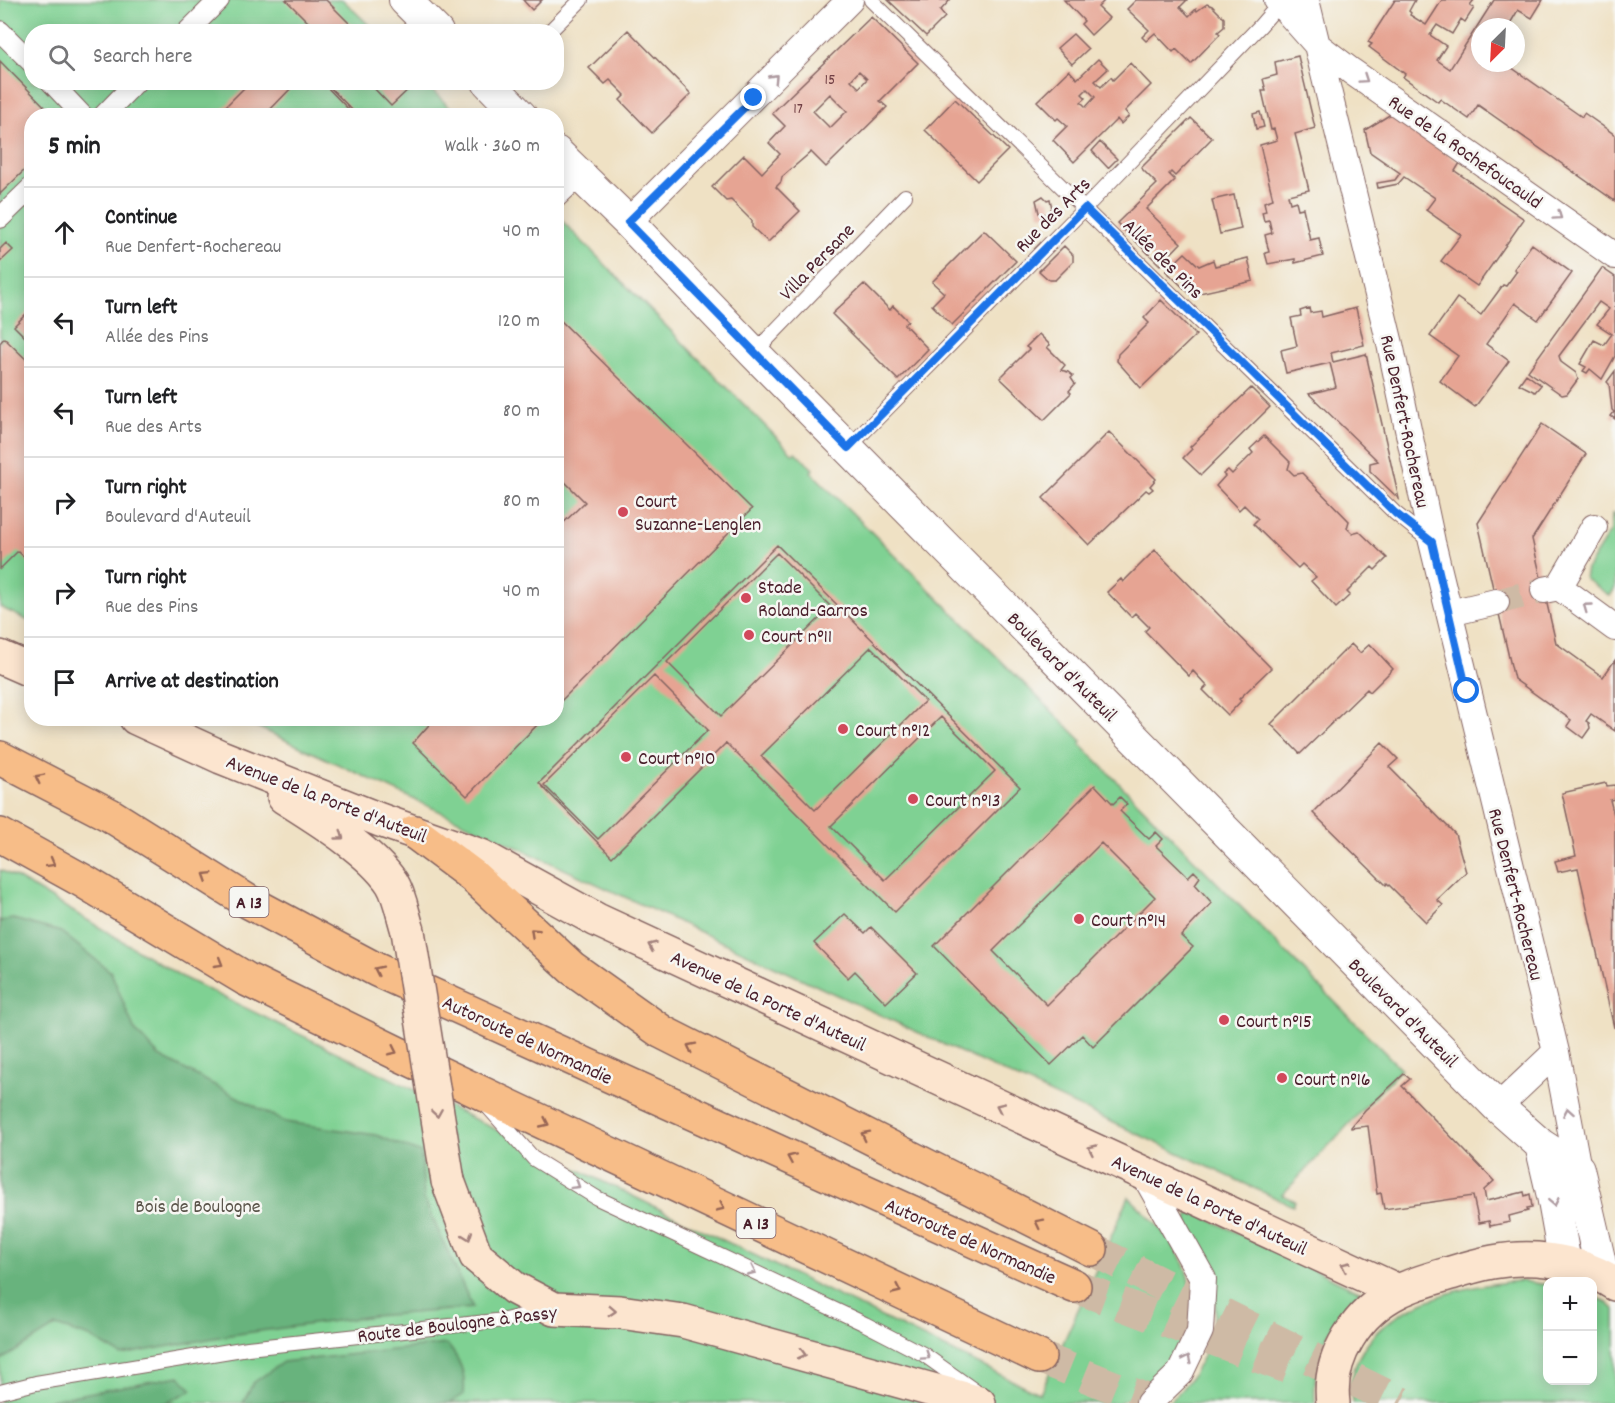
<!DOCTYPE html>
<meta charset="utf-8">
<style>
body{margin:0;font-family:Dekko,sans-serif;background:#f2f2f2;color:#202124}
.controls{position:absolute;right:18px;bottom:18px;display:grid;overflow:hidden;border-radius:12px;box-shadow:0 3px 15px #0003}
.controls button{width:54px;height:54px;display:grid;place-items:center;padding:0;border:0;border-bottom:2px solid #e0e0e0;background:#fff;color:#202124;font:30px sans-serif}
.compass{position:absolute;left:1471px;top:18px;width:54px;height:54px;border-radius:50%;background:#fff;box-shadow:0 3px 15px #0003;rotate:204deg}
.stop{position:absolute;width:18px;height:18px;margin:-14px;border:4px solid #1a73e8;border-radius:50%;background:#fff}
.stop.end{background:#1a73e8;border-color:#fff;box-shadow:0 2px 6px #0008}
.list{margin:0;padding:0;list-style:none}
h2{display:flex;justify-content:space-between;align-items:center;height:78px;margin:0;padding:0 24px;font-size:26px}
h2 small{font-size:20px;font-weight:400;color:#757577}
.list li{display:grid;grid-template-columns:39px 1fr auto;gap:18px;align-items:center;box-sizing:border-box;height:90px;padding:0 24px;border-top:2px solid #e0e0e0}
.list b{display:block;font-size:22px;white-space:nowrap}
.list p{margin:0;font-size:20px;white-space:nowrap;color:#757577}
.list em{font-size:20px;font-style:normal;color:#757577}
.icon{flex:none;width:33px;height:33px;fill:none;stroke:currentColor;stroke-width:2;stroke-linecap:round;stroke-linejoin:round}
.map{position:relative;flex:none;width:1615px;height:1403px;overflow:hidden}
.search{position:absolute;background:#fff;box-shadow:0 3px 15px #0003;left:24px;top:24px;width:540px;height:66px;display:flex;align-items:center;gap:15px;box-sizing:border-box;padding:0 21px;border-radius:24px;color:#757577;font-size:22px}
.panel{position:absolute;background:#fff;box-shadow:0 3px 15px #0003;left:24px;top:108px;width:540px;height:618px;border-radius:24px}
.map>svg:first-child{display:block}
.green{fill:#7fd193;stroke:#64785f;stroke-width:1.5}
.forest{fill:#67b37d;stroke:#586954;stroke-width:1.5}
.building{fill:#e6a493;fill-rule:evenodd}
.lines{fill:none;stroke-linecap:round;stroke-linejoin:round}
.minor-tunnel{stroke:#cebaa5;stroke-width:26;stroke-dasharray:26 13;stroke-linecap:butt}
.motorway-tunnel{stroke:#cebaa5;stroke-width:33;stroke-dasharray:33 16;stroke-linecap:butt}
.service-casing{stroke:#846361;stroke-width:16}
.pedestrian-casing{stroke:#846361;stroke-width:22}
.minor-casing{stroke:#846361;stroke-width:28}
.tertiary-casing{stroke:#846361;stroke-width:34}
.secondary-casing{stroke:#846361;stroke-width:36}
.motorway-casing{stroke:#846361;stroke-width:36}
.service{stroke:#fff;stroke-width:14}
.pedestrian{stroke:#fff;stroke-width:20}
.minor{stroke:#fff;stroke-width:26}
.tertiary{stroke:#fff;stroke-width:32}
.secondary{stroke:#fce5cf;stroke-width:33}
.motorway{stroke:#f7bd88;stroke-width:33}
.secondary-bridge-casing{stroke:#846361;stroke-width:36;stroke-linecap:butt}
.secondary-bridge{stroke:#fce5cf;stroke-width:33}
.oneway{stroke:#ae9aa0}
.oneway2{stroke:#986655}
.oneway3{stroke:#a3827d}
.route{stroke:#1a73e8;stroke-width:8}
.poi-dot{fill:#d1495b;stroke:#f6f6f2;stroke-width:2}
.labels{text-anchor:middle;stroke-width:5;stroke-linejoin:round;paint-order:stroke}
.number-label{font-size:16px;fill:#714045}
.shield{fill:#f6f6f2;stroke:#7e6067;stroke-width:1.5}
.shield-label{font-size:18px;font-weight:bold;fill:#4a1f2b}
.street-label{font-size:20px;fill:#4a1f2b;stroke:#f6f6f2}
.poi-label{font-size:20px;fill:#4a1f2b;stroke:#f6f6f2;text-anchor:start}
.park-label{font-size:20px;fill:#5a544a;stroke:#f6f6f2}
</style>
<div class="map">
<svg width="1615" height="1403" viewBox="0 0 1615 1403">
<rect width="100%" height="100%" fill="#f6f6f2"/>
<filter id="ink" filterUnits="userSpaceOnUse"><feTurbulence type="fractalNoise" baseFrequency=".0167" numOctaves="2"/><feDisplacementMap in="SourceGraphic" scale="12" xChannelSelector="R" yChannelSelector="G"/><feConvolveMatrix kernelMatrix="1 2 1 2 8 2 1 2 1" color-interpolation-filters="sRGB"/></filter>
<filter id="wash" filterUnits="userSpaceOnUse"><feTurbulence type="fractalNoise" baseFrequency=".008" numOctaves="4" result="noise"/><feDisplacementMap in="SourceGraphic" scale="24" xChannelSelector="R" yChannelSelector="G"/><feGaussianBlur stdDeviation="1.35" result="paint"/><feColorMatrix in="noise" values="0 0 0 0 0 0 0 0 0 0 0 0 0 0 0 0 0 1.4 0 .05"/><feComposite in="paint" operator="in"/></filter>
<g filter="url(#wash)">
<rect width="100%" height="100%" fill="#efe1c4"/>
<path class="green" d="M0 0H343L375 31 32 32V82L425 83 457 115 32 116 31 622 0 607Z
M557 216 793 454 795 452 813 469 811 472 1082 741 1080 744 1401 1069 1282 1195 1295 1201 1293 1206 240 719 556 718Z
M1615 513V588L1610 596 1585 579 1587 568 1611 530 1612 514Z
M0 870 17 878 184 978 1040 1394 1129 1197C1150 1218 1176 1241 1186 1270 1204 1324 1171 1386 1117 1403H0Z
M1194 1212 1361 1292C1358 1302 1347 1309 1340 1317 1320 1341 1313 1372 1315 1403H1168C1208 1367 1227 1312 1208 1259 1203 1246 1195 1235 1187 1223V1218L1190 1213Z
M1521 1281 1547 1285 1548 1380H1592L1593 1296 1605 1301 1615 1310V1403H1353C1353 1396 1351 1387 1352 1380 1363 1308 1460 1285 1521 1281Z"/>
<path class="forest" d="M13 919 61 932 111 972 134 1029 159 1056 285 1122 376 1135 421 1153 424 1199 473 1308 373 1316 230 1335 121 1355 90 1337 56 1326 0 1361V921Z
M447 1344C460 1360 466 1373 464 1394L450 1403H243L253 1383 283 1362Z
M179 1376 192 1390 166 1403H34Z"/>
<g id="blocks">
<path class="building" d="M286 0H326L358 32H318Z
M523 0H542L532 10Z
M888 0H950L940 11 945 17 926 36Z
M1064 0H1103L1104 1 1098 7 1109 18 1091 35 1081 24 1084 21Z
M1136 0H1187L1180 7 1189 16 1196 9 1197 11 1207 4 1212 6 1224 18V27L1218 32 1220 34 1191 64 1176 49 1173 52 1155 33 1146 41 1142 37 1149 30 1127 9Z
M1395 0H1415L1409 11 1411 13 1410 15 1426 25 1442 0H1474L1470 5 1474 8 1465 22 1461 19 1452 34 1437 25 1430 35 1446 46 1437 60 1450 69 1494 0H1543L1532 18 1518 10 1508 27H1480V63H1509L1508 65 1582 117 1584 113 1615 135V201L1478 105 1469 119 1440 99 1438 102 1403 77 1405 74 1369 47 1372 44 1368 42Z
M871 17 918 63 880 101 887 107 826 167 811 152 782 177 781 182 776 187 800 211 768 242 752 227V221L731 200 726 201 712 187 744 155 762 173 780 154 769 143 785 126 772 113ZM859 71 867 79 859 88 851 80ZM830 94 847 111 830 128 813 111Z
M628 30 691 94 652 133 620 100 625 95 610 80 605 84 589 68Z
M1073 34 1088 49 1072 64 1057 48Z
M1298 56 1315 128 1295 134 1309 190 1288 195 1290 203 1296 201 1298 209 1303 208 1310 240 1319 238 1323 256 1295 263V259L1268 264 1265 253 1269 252 1265 235 1272 233 1269 220 1264 221 1262 212 1266 211 1264 202 1273 199 1260 145 1277 140 1274 129 1271 130 1262 91H1266L1263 79 1277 75 1275 62Z
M1098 59 1108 69 1095 81 1101 87 1111 77 1113 80 1130 63 1151 85 1125 111 1129 116 1121 124 1117 119 1074 162 1053 140 1067 126 1058 118 1056 120 1037 101 1069 70 1077 79ZM1087 89 1095 97 1086 107 1081 102 1086 98 1082 94Z
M0 61 54 116H32V163L0 194Z
M250 82H297L264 116H216Z
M322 82H325L358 116H355Z
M368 82H409L412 86 391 106Z
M955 99 1008 150 977 181 925 130Z
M1260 112 1264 127 1256 129 1253 114Z
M1391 114 1460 163 1455 171 1524 219 1477 286 1441 261 1461 235 1426 210 1435 198 1404 177 1398 184 1378 188 1377 183 1395 180 1400 173 1370 152 1365 130Z
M1191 118 1212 138 1175 176 1171 172 1169 174 1175 180 1146 209 1181 243 1160 265 1117 223 1157 184 1141 168Z
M1100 142 1117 159 1108 168 1092 151Z
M1234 195 1241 229 1220 234 1212 200Z
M1043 196 1047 200 1050 199 1052 208 1048 213 1042 215 1039 213 1036 200Z
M984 230 1016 261 952 325 932 305 944 293 932 282Z
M6 243 13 250 0 262V249Z
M1532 244 1572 273 1538 320 1515 303 1486 344 1509 361 1475 407 1440 381 1458 356 1430 336 1457 298 1481 315 1503 285 1506 286 1517 271 1514 269Z
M1064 246 1073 255V262L1055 280H1049L1039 271Z
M1185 253 1199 266 1213 260 1215 266 1248 258 1253 281 1191 295 1166 271Z
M1602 268 1615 277V356L1602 379 1590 369 1587 373 1583 371 1586 367 1580 364 1594 340 1604 345 1612 334 1597 324 1609 309 1599 302 1559 356 1561 362 1576 373 1578 379 1567 394 1562 395 1528 371Z
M864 284 890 310 893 306 908 321 904 324 928 349 898 380 832 314Z
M1161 300 1196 335 1141 388 1117 361 1118 354 1149 323 1144 318Z
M32 308V344L14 326Z
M1309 308 1310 313 1321 311 1322 317 1356 308 1364 345 1331 353 1333 362 1366 354 1399 499 1370 471V463L1378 461 1309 394 1336 387 1330 363 1286 373 1281 350 1297 346 1291 318 1301 316 1300 311Z
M556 316 752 509 556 706V530L585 502 556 473Z
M1039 334 1050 345 1047 347 1065 365 1061 370 1068 372 1073 376 1071 378 1075 384 1069 391 1071 393 1044 420 1000 378 1029 349 1026 347Z
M4 338 32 365V565L18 551 0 569V343Z
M1615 371V419L1611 416 1614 412 1612 410 1609 384 1607 382Z
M1526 374 1541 385 1535 392 1519 384Z
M1251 388 1270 407 1201 475 1183 458 1192 449 1190 447Z
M1542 424 1586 454 1532 539 1556 643 1603 677 1615 660V731L1591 714 1586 721 1589 723 1590 728 1583 738 1567 726 1571 720 1514 679 1478 523Z
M1109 432 1156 479 1150 486 1153 489 1149 492 1146 490 1089 545 1043 498Z
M1264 436 1290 462 1288 469 1294 475 1302 473 1349 521 1347 528 1352 533 1359 531 1387 558 1375 570 1372 567 1347 592 1350 595 1336 608 1311 581 1316 577 1302 564 1298 568 1253 524 1258 519 1244 505 1239 510 1216 486 1225 476 1223 474 1228 470 1232 474 1253 453 1250 449Z
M777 545 1020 787 895 912 726 743 612 857 539 783ZM777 553 831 607 721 716 667 662ZM871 647 925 701 815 810 761 756ZM654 676 708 730 598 839 544 785ZM941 717 995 771 885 880 831 826Z
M1155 550 1271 668 1239 699 1241 701 1228 715 1203 690 1207 686 1193 671 1189 676 1145 631 1149 627 1135 613 1131 617 1107 592 1121 579 1123 582Z
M1351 644 1360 653 1370 644 1393 669 1370 692 1367 689 1300 754 1271 724Z
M435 718H544L467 796 413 743Z
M1382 743 1398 759 1389 767 1455 834 1466 872 1437 900 1443 905 1426 922 1387 883 1386 885 1313 813Z
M1606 783 1607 786 1615 785V799L1610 800 1615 819 1614 1028 1578 868 1558 872 1555 861 1576 856 1562 793Z
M1095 785 1113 804 1120 797 1127 804 1120 811 1149 839 1156 832 1163 839 1156 846 1188 877 1194 871 1200 877 1195 884 1212 903 1181 936 1193 947 1093 1047 1082 1035 1051 1065 934 946ZM1101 843 1155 897 1047 1005 993 951Z
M845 914 865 933 871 927 917 973 886 1003 855 971 848 978 814 943Z
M1404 1074 1410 1079 1402 1086 1494 1181 1484 1190 1486 1201 1524 1192 1525 1196 1530 1194 1532 1207 1527 1208 1528 1211 1509 1216 1510 1222 1490 1226 1489 1221 1479 1223 1473 1196 1384 1209 1381 1193 1377 1194 1368 1126 1351 1128V1127L1365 1110Z"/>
</g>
</g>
<g filter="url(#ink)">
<use href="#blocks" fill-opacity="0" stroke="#846361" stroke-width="1.5"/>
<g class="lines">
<path class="minor-tunnel" d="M1496 602 1544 590"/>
<path class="motorway-tunnel" d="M1091 1249 1401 1403
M1074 1286 1289 1368
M1039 1357 1154 1403"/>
<defs>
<path id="service" d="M871 0 1395 513 1430 541
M549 32 581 0
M754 353 905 196
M848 448 1085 208 1260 26 1280 3
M488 1107 534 1159 597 1198 865 1324 923 1354 975 1391
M0 1392 36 1383 248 1348 505 1320 546 1310"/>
<path id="pedestrian" d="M0 31 32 63
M187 32 219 0
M51 82 83 116
M103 116 136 82
M556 198 580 175
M0 218 32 187"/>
<path id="minor" d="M1277 0 1317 45 1351 71 1615 256
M1306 0 1390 344 1432 542 1556 1052 1578 1169
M628 222 850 0
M1559 587 1615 628
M1544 590 1559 587 1594 527
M1450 613 1496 602
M1498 1107 1556 1052
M1144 1174 1203 1279 1200 1331 1180 1373 1149 1403"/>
<path id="tertiary" d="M405 0 437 32
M488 82 521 116
M556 152 628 222 754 353 1498 1107 1541 1145 1578 1169 1603 1276
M1541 1145 1553 1196 1565 1263"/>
<path id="secondary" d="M0 657 32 671
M136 718 221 757 380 820 481 856 597 920 1398 1291
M284 797C317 818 370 850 392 883 400 896 403 916 408 931
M448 1181 476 1256 514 1288 554 1309 620 1312 683 1321 979 1403
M1333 1403C1327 1357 1358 1311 1399 1291 1415 1283 1434 1278 1451 1273 1479 1264 1507 1257 1537 1259 1565 1261 1591 1268 1615 1284"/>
<path id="motorway" d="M0 758 110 815 249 902 377 970 1074 1286
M414 832 473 876 572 968 662 1032 1091 1249
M0 835 85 882 246 979 399 1054 1039 1357"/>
</defs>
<use href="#service" class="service-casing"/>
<use href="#pedestrian" class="pedestrian-casing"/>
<use href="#minor" class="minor-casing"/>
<use href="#tertiary" class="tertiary-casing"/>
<use href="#secondary" class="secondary-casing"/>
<use href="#motorway" class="motorway-casing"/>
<use href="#service" class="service"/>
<use href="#pedestrian" class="pedestrian"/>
<use href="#minor" class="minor"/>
<use href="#tertiary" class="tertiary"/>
<use href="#secondary" class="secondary"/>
<use href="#motorway" class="motorway"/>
<defs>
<path id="secondary-bridge" d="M408 931 448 1181"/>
</defs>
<use href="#secondary-bridge" class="secondary-bridge-casing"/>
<use href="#secondary-bridge" class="secondary-bridge"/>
</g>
<defs><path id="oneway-chevron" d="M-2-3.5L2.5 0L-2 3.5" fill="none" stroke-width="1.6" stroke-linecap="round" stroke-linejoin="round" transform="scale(1.5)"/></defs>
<g class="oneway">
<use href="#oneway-chevron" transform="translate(774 78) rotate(-46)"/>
<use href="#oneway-chevron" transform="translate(1364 79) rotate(34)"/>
<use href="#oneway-chevron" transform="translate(1558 216) rotate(35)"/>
<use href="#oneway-chevron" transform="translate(1587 607) rotate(-144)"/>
<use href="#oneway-chevron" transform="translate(1568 1112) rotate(-100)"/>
<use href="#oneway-chevron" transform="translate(576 1185) rotate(32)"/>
<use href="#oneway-chevron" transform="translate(1554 1202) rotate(79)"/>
<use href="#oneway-chevron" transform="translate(752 1271) rotate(25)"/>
<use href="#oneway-chevron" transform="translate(926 1356) rotate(34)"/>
<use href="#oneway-chevron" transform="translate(1187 1359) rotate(-64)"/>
</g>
<g class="oneway2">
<use href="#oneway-chevron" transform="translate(39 778) rotate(-153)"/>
<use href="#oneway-chevron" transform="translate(51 863) rotate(29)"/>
<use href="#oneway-chevron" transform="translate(207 876) rotate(-148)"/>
<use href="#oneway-chevron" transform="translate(534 932) rotate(-137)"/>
<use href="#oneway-chevron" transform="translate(219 963) rotate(31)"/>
<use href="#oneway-chevron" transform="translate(378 970) rotate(-154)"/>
<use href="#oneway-chevron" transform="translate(691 1047) rotate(-153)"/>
<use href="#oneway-chevron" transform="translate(393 1051) rotate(26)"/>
<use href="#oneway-chevron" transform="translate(545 1123) rotate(25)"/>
<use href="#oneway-chevron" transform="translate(865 1135) rotate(-153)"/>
<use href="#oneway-chevron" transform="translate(791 1158) rotate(-156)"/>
<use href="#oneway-chevron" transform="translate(721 1207) rotate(25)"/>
<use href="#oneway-chevron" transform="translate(1039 1223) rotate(-153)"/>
<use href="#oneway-chevron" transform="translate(897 1290) rotate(25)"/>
</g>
<g class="oneway3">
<use href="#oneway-chevron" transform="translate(340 836) rotate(36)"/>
<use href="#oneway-chevron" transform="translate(652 946) rotate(-155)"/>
<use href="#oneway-chevron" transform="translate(1000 1107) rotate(-155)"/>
<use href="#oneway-chevron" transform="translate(437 1113) rotate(81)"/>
<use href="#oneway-chevron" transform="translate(1092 1149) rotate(-155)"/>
<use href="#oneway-chevron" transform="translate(468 1236) rotate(70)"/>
<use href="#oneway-chevron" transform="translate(1345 1266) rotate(-155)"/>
<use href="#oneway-chevron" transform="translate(612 1311) rotate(3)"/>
<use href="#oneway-chevron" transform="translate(802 1354) rotate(15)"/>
</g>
</g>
<g class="lines" filter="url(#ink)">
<path class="route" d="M754 98 628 222 848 448 1085 208 1395 513 1432 542 1467 691"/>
</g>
<g class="poi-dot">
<circle cx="623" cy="512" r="6"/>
<circle cx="746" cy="598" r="6"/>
<circle cx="749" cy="635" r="6"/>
<circle cx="843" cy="729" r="6"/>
<circle cx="626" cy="757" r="6"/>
<circle cx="913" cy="799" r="6"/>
<circle cx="1079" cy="919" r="6"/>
<circle cx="1224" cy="1020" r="6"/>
<circle cx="1282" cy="1078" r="6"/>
</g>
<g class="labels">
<g class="number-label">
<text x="830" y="84">15</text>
<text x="798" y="113">17</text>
</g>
<g class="shield">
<rect x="229.5" y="887" width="39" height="30" rx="4.5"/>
<rect x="736.5" y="1208" width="39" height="30" rx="4.5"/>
</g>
<g class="shield-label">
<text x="249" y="908">A 13</text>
<text x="756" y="1229">A 13</text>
</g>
<g class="street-label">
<text transform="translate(1466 151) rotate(35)" y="7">Rue de la Rochefoucauld</text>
<text transform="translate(1052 214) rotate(-45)" y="7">Rue des Arts</text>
<text transform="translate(1164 258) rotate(45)" y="7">Allée des Pins</text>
<text transform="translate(816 261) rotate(-46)" y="7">Villa Persane</text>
<text transform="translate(1406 421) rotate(78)" y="7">Rue Denfert-Rochereau</text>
<text transform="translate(1063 666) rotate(45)" y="7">Boulevard d'Auteuil</text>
<text transform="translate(327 798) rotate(21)" y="7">Avenue de la Porte d'Auteuil</text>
<text transform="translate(1517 894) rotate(76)" y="7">Rue Denfert-Rochereau</text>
<text transform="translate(769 1000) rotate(25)" y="7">Avenue de la Porte d'Auteuil</text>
<text transform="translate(1404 1012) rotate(45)" y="7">Boulevard d'Auteuil</text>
<text transform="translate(528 1039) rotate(25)" y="7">Autoroute de Normandie</text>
<text transform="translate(1210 1204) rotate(25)" y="7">Avenue de la Porte d'Auteuil</text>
<text transform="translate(971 1240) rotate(24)" y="7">Autoroute de Normandie</text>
<text transform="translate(457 1323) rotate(-7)" y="7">Route de Boulogne à Passy</text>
</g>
<g class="poi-label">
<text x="635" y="507">Court<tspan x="635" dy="23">Suzanne-Lenglen</tspan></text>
<text x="758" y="593">Stade<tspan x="758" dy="23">Roland-Garros</tspan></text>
<text x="761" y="642">Court n°11</text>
<text x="855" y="736">Court n°12</text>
<text x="638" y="764">Court n°10</text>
<text x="925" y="806">Court n°13</text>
<text x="1091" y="926">Court n°14</text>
<text x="1236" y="1027">Court n°15</text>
<text x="1294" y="1085">Court n°16</text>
</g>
<g class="park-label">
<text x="198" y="1212">Bois de Boulogne</text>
</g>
</g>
</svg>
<div class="controls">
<button>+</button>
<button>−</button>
</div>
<svg class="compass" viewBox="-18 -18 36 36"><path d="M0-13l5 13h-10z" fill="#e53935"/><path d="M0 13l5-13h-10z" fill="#757577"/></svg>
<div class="stop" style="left:1467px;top:691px"></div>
<div class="stop end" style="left:754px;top:98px"></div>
<div class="search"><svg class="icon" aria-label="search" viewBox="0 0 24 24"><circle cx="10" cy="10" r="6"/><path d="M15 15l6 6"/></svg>Search here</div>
<section class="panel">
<h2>5 min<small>Walk · 360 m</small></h2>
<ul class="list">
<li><svg class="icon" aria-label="ahead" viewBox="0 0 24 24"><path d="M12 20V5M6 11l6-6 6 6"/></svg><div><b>Continue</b><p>Rue Denfert-Rochereau</p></div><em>40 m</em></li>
<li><svg class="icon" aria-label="left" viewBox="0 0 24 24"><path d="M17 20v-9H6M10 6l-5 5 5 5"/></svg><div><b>Turn left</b><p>Allée des Pins</p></div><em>120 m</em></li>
<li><svg class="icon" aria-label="left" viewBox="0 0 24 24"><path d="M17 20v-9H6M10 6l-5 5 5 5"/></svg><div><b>Turn left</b><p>Rue des Arts</p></div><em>80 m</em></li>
<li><svg class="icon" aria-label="right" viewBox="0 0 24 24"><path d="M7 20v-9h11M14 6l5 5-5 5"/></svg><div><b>Turn right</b><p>Boulevard d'Auteuil</p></div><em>80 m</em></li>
<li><svg class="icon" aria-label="right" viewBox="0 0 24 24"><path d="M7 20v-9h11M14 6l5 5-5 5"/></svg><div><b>Turn right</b><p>Rue des Pins</p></div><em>40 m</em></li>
<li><svg class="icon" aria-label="arrive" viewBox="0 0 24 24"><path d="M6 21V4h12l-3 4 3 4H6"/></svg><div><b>Arrive at destination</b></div></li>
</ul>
</section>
</div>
